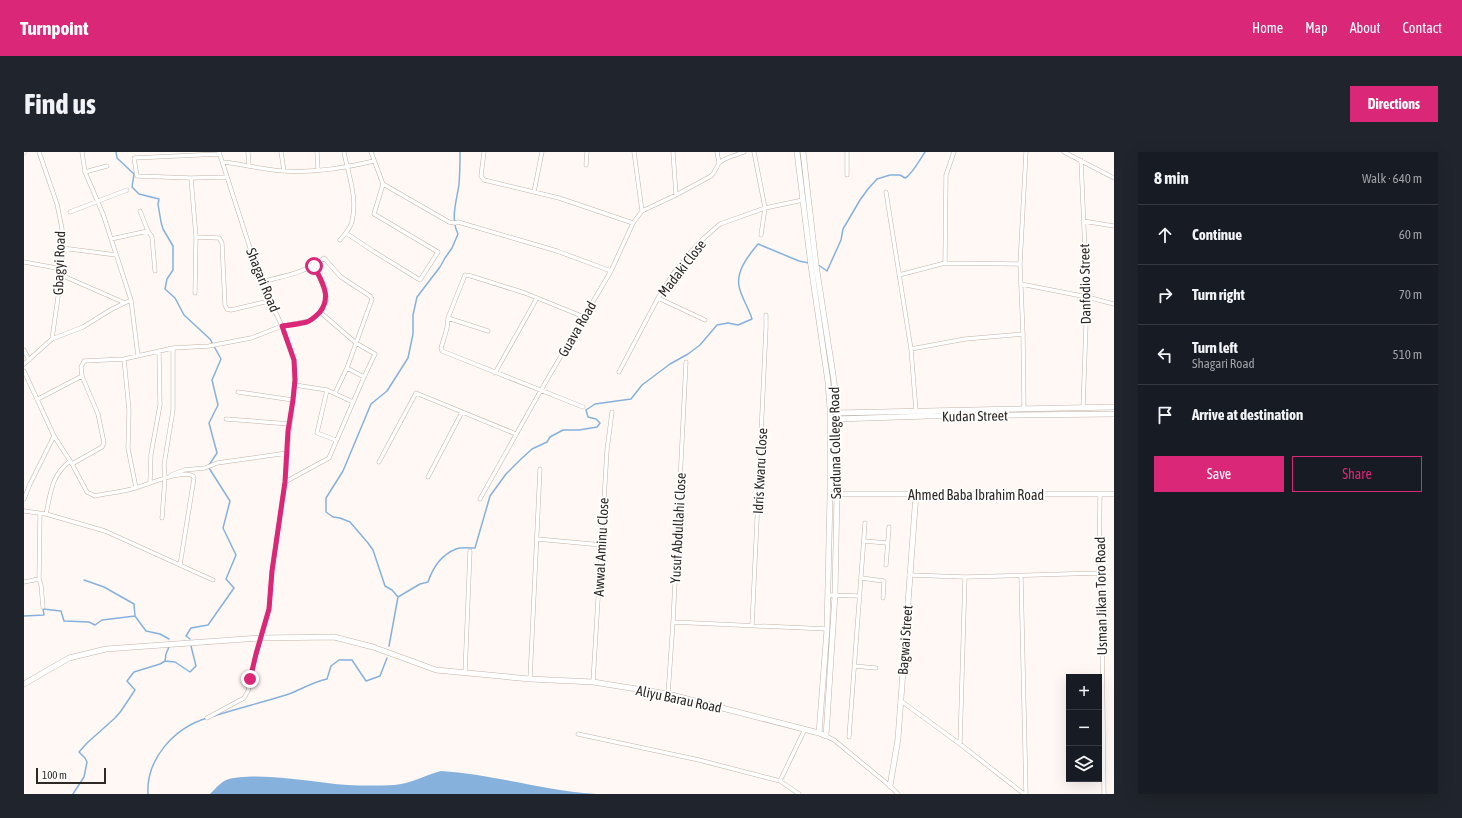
<!DOCTYPE html>
<meta charset="utf-8">
<style>
body{margin:0;font-family:"Asap Condensed",sans-serif;background:#20242c;color:#f1f3f6}
.controls{position:absolute;right:12px;bottom:12px;display:grid;overflow:hidden;border-radius:0px;box-shadow:0 4px 16px #0002}
.controls button{width:36px;height:36px;display:grid;place-items:center;padding:0;border:0;border-bottom:1px solid #363941;background:#171b24;color:#f1f3f6;font:20px sans-serif}
.scale{position:absolute;left:12px;bottom:10px;width:70px;box-sizing:border-box;padding-left:4px;border:2px solid #2f2925;border-top:0;font-size:11px;line-height:14px;white-space:nowrap;color:#2f2925;-webkit-text-stroke:3px #fff;paint-order:stroke}
.stop{position:absolute;width:12px;height:12px;margin:-9px;border:3px solid #db2777;border-radius:50%;background:#fff}
.stop.end{background:#db2777;border-color:#fff;box-shadow:0 1px 4px #0008}
.list{margin:0;padding:0;list-style:none}
h2{display:flex;justify-content:space-between;align-items:center;height:52px;margin:0;padding:0 16px;font-size:17px}
h2 small{font-size:13px;font-weight:400;color:#9ea1a6}
.list li{display:grid;grid-template-columns:26px 1fr auto;gap:12px;align-items:center;box-sizing:border-box;height:60px;padding:0 16px;border-top:1px solid #363941}
.list b{display:block;font-size:15px;white-space:nowrap}
.list p{margin:0;font-size:13px;white-space:nowrap;color:#9ea1a6}
.list em{font-size:13px;font-style:normal;color:#9ea1a6}
.actions{display:flex;gap:8px;padding:12px 16px}
.actions a{flex:1;padding:9px 0;border:1px solid #db2777;border-radius:0px;text-align:center;font-size:14px;color:#db2777}
.actions .main{background:#db2777;color:#fff}
.icon{flex:none;width:22px;height:22px;fill:none;stroke:currentColor;stroke-width:2;stroke-linecap:round;stroke-linejoin:round}
.map{position:relative;flex:none;width:1090px;height:642px;overflow:hidden;border-radius:0px}
header{display:flex;align-items:center;gap:24px;box-sizing:border-box;height:56px;padding:0 20px;background:#db2777;color:#fff}
header strong{font-size:19px}
nav{display:flex;gap:22px;margin-inline-start:auto;font-size:14px}
.intro{display:flex;align-items:center;justify-content:space-between;box-sizing:border-box;height:96px;padding:0 24px}
h1{margin:0;font-size:28px}
.button{padding:10px 18px;border-radius:0px;background:#db2777;color:#fff;font-size:14px;font-weight:700}
main{display:flex;gap:24px;padding:0 24px}
aside{flex:1;background:#171b24;border-radius:0px;box-shadow:0 4px 16px #0002}
.map>svg:first-child{display:block}
.water{fill:#86b1dd}
.lines{fill:none;stroke-linecap:round;stroke-linejoin:round}
.stream{stroke:#86b1dd;stroke-width:1.5}
.street-casing{stroke:#c2b3a8;stroke-width:4.5}
.secondary-casing{stroke:#c2b3a8;stroke-width:6}
.street{stroke:#fff;stroke-width:3.5}
.secondary{stroke:#fff;stroke-width:5}
.route{stroke:#db2777;stroke-width:5}
.labels{text-anchor:middle;stroke-width:3.5;stroke-linejoin:round;paint-order:stroke}
.street-label{font-size:14px;fill:#2f2925;stroke:#fff}
</style>
<header>
<strong>Turnpoint</strong>
<nav><a>Home</a><a>Map</a><a>About</a><a>Contact</a></nav>
</header>
<div class="intro"><h1>Find us</h1><a class="button">Directions</a></div>
<main>
<div class="map">
<svg width="1090" height="642" viewBox="0 0 1090 642">
<rect width="100%" height="100%" fill="#fff8f4"/>
<path class="water" d="M417 619C469 622 520 639 573 642H186C191 637 196 631 202 628 227 620 276 628 303 631 325 634 348 634 370 633 386 632 401 623 417 619Z"/>
<g class="lines">
<path class="stream" d="M92 0 93 6 110 22 108 35 115 42 135 47 134 52 137 70 139 77 149 94V118L143 127 141 137 151 146 160 163 186 187 197 207 188 228 194 253 185 271 193 301 185 313
M793 112 803 119 817 88 819 77 836 48 844 37 853 27 866 23H876L881 26C887 24 897 6 901 0
M60 428 80 435 110 452 111 464 122 479 136 482 145 487
M374 445 368 438 361 434 349 398 344 391 326 370 316 366 309 365 302 360V346L319 319 347 252 363 239 384 206 389 182V163L393 145 416 115 421 106 428 96 434 82C426 66 433 48 435 32 436 22 436 11 436 0
M0 464 20 463 19 457 37 459 40 469 65 470 71 473 78 468 111 464
M166 487 162 484 167 476 184 473 210 436 202 427 212 403 199 376 206 349 185 316
M365 494 374 445 396 432 404 430C409 415 417 403 432 397 437 395 445 396 451 396L466 344 482 322 497 307 508 297 523 290 526 285 539 278H555L573 275 576 271 572 267 564 265 562 258 571 252 607 247 618 233 646 212 664 202 676 193 693 173 704 171 714 173 728 167C725 157 719 148 716 138 710 121 724 104 734 92L775 109 785 111
M141 509 142 502 145 495
M190 564C215 556 240 550 265 542 278 537 289 530 303 527L307 514 315 508H328L342 529 356 524 363 506
M49 642 60 625 63 610 61 606 55 600 63 591 91 566 97 559 111 538 103 529 110 520 136 512 141 509 151 510 166 520 172 514 167 494
M124 642C122 607 150 576 183 566"/>
<defs>
<path id="street" d="M58 0 61 20 79 62 107 148 114 204
M224 0 225 13
M257 0 260 19
M293 0 294 18
M347 0 359 32 425 70 431 71 434 70 533 99 587 119
M460 0 457 24 460 28 535 46 609 71
M649 0 652 43
M693 0 695 11
M730 0 741 56 737 83
M823 0V23
M1040 0 1090 26
M0 1 1 0
M195 2 110 6 113 24 167 26 203 25
M1057 8 1063 145 1059 256
M199 10C219 12 240 18 260 19 290 21 321 16 350 9
M562 13 563 0
M61 20 83 14
M167 26 172 85 171 141
M510 40 518 0
M862 40 887 197 892 259
M116 59 124 79
M618 59 652 43 687 24C692 20 692 14 696 10 702 5 713 3 720 0
M46 60 103 38
M1059 69 1090 74
M322 81 349 99 396 128 414 100 350 62 359 32
M172 85 195 86 198 91 201 153 203 157 207 158 245 149
M87 87 124 79 128 85 131 119
M316 88C321 82 327 76 328 69 334 46 324 22 320 0
M38 96 92 103
M0 110 38 117
M921 111 922 23 930 0
M37 123 101 151
M875 123 921 111 996 112
M237 130C260 124 282 121 300 106L317 125 346 144 348 147 347 150 323 216 311 241
M997 132 1063 145 1090 152
M634 146 681 168
M424 166 464 179
M28 187 59 175 88 157 107 148
M887 197 941 187 999 182
M0 198 5 208
M100 207 105 258 104 296 112 336
M0 212 28 187 38 117V77L33 52 15 0
M323 216 340 225
M0 219 30 284 48 312 63 340 71 344C84 341 99 340 111 336 123 333 158 317 169 324L170 326 156 413
M595 220 634 146 649 122 665 102 680 86 696 72 741 56 779 48
M471 221 513 146
M271 233 303 238 329 250
M303 238 293 281 312 288
M214 240 269 248
M14 247 58 224 57 215 60 209 100 207 149 196 185 194 227 186 258 174 285 169 290 166 296 160 303 147 297 128 290 114
M559 255 418 199 417 196 423 176 424 166 441 123 447 124 501 141 560 165
M1000 257 999 182 996 112 1002 0
M202 267 266 272
M355 310 392 241 492 282
M48 312 78 295 80 291 74 262 58 224
M147 323 160 318 181 316 193 311 263 301
M404 325 438 260
M126 330 127 302 136 253 135 199
M261 330 305 306 340 225 351 202 332 191 296 160
M1076 342 1075 421 1078 486 1080 642
M0 347 6 332 30 284
M456 347 517 238 587 119 609 71 618 59 610 0
M0 359 22 362 81 379 189 428
M16 362 15 427 17 433 19 455
M22 362C27 340 27 324 46 309
M138 366 141 326 140 313 149 258V196
M513 387 578 393
M840 389 863 391
M862 413 865 375
M885 423 941 425 1075 421
M997 424 1002 642
M837 426 860 429 859 446
M0 430 15 427
M804 443 836 444
M649 470 803 477
M728 474 742 176V163
M830 514 852 516
M441 521 446 399
M506 527 516 317
M569 530 583 298 588 260
M644 542 649 470 662 210
M877 549 936 592 1000 642
M183 566 220 546 224 539 232 502 245 457 248 419 261 330 265 279 271 228 270 208 258 174 237 130 195 0
M554 582 675 608 756 629 775 642
M802 584 810 588 866 634 874 642
M825 585 841 371
M936 592 941 425
M756 629 781 577"/>
<path id="secondary" d="M773 0 787 114 804 230 806 257V343L803 477 795 581
M812 261 1090 255
M813 267 904 264 1090 262
M813 342H1090
M0 532 45 506 82 497 237 486 310 485 349 495 412 518 506 527 569 530 644 542 795 581 802 584 811 443 813 342V267L810 229 792 113 779 0
M866 634 874 587 892 342"/>
</defs>
<use href="#street" class="street-casing"/>
<use href="#secondary" class="secondary-casing"/>
<use href="#street" class="street"/>
<use href="#secondary" class="secondary"/>
</g>
<g class="lines">
<path class="route" d="M226 527 232 502 245 457 248 419 261 330 264 279 269 248 271 228 270 208 258 174C267 173 275 172 283 170 288 168 292 164 296 160 308 144 298 130 290 114"/>
</g>
<g class="labels">
<g class="street-label">
<text transform="translate(35 111) rotate(-88)" y="5">Gbagyi Road</text>
<text transform="translate(658 116) rotate(-52)" y="5">Madaki Close</text>
<text transform="translate(239 128) rotate(68)" y="5">Shagari Road</text>
<text transform="translate(1061 132) rotate(-91)" y="5">Danfodio Street</text>
<text transform="translate(553 177) rotate(-60)" y="5">Guava Road</text>
<text transform="translate(951 264) rotate(-1)" y="5">Kudan Street</text>
<text transform="translate(811 291) rotate(-91)" y="5">Sarduna College Road</text>
<text transform="translate(736 319) rotate(-87)" y="5">Idris Kwaru Close</text>
<text x="952" y="348">Ahmed Baba Ibrahim Road</text>
<text transform="translate(654 376) rotate(-87)" y="5">Yusuf Abdullahi Close</text>
<text transform="translate(577 395) rotate(-87)" y="5">Awwal Aminu Close</text>
<text transform="translate(1077 444) rotate(-91)" y="5">Usman Jikan Toro Road</text>
<text transform="translate(881 488) rotate(-86)" y="5">Bagwai Street</text>
<text transform="translate(655 547) rotate(12)" y="5">Aliyu Barau Road</text>
</g>
</g>
</svg>
<div class="controls">
<button>+</button>
<button>−</button>
<button><svg class="icon" aria-label="layers" viewBox="0 0 24 24"><path d="M12 4l9 5-9 5-9-5zM3 14l9 5 9-5"/></svg></button>
</div>
<div class="scale">100 m</div>
<div class="stop" style="left:290px;top:114px"></div>
<div class="stop end" style="left:226px;top:527px"></div>
</div>
<aside>
<h2>8 min<small>Walk · 640 m</small></h2>
<ul class="list">
<li><svg class="icon" aria-label="ahead" viewBox="0 0 24 24"><path d="M12 20V5M6 11l6-6 6 6"/></svg><div><b>Continue</b></div><em>60 m</em></li>
<li><svg class="icon" aria-label="right" viewBox="0 0 24 24"><path d="M7 20v-9h11M14 6l5 5-5 5"/></svg><div><b>Turn right</b></div><em>70 m</em></li>
<li><svg class="icon" aria-label="left" viewBox="0 0 24 24"><path d="M17 20v-9H6M10 6l-5 5 5 5"/></svg><div><b>Turn left</b><p>Shagari Road</p></div><em>510 m</em></li>
<li><svg class="icon" aria-label="arrive" viewBox="0 0 24 24"><path d="M6 21V4h12l-3 4 3 4H6"/></svg><div><b>Arrive at destination</b></div></li>
</ul>
<div class="actions"><a class="main">Save</a><a>Share</a></div>
</aside>
</main>
